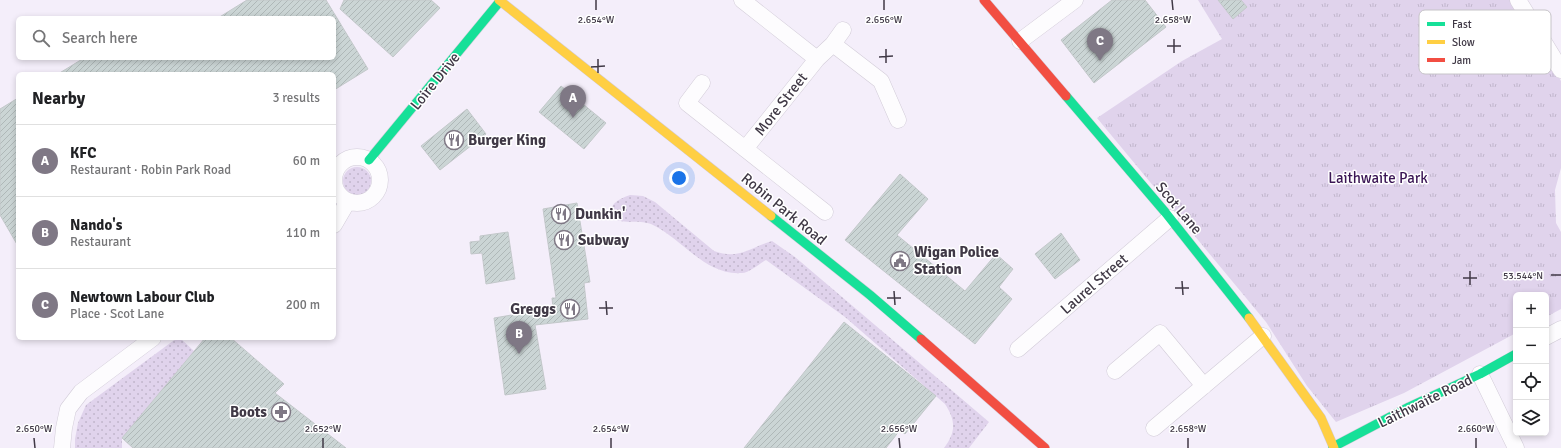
<!DOCTYPE html>
<meta charset="utf-8">
<style>
body{margin:0;font-family:Signika,sans-serif;background:#f6f6f6;color:#202124}
.controls{position:absolute;right:12px;bottom:12px;display:grid;overflow:hidden;border-radius:6px;box-shadow:0 2px 6px #0003}
.controls button{width:36px;height:36px;display:grid;place-items:center;padding:0;border:0;border-bottom:1px solid #e0e0e0;background:#fff;color:#202124;font:20px sans-serif}
.you{position:absolute;left:679px;top:178px;width:14px;height:14px;margin:-10px;border:3px solid #fff;border-radius:50%;background:#1a73e8;box-shadow:0 0 0 6px #1a73e833}
.badge{display:grid;place-items:center;width:26px;height:26px;border-radius:50%;background:#7f7885;color:#fff;font-size:13px;font-weight:700}
.pin{position:absolute;translate:-50% -33px;filter:drop-shadow(0 1px 2px #0008)}
.pin::after{content:'';position:absolute;top:21px;width:14px;height:12px;background:inherit;clip-path:polygon(0 0,100% 0,50% 100%)}
.list{margin:0;padding:0;list-style:none}
h2{display:flex;justify-content:space-between;align-items:center;height:52px;margin:0;padding:0 16px;font-size:17px}
h2 small{font-size:13px;font-weight:400;color:#757577}
.list li{display:grid;grid-template-columns:26px 1fr auto;gap:12px;align-items:center;box-sizing:border-box;height:72px;padding:0 16px;border-top:1px solid #e0e0e0}
.list b{display:block;font-size:15px;white-space:nowrap}
.list p{margin:0;font-size:13px;white-space:nowrap;color:#757577}
.list em{font-size:13px;font-style:normal;color:#757577}
.icon{flex:none;width:22px;height:22px;fill:none;stroke:currentColor;stroke-width:2;stroke-linecap:round;stroke-linejoin:round}
.map{position:relative;flex:none;width:1561px;height:448px;overflow:hidden}
.search{position:absolute;background:#fff;box-shadow:0 2px 6px #0003;left:16px;top:16px;width:320px;height:44px;display:flex;align-items:center;gap:10px;box-sizing:border-box;padding:0 14px;border-radius:6px;color:#757577;font-size:15px}
.panel{position:absolute;background:#fff;box-shadow:0 2px 6px #0003;left:16px;top:72px;width:320px;height:268px;border-radius:6px}
.map>svg:first-child{display:block}
.grass{fill:url(#grass-dots)}
.park{fill:url(#park-tufts)}
.building{fill:url(#building-hatch);stroke:#c3c8ca}
.lines{fill:none;stroke-linecap:round;stroke-linejoin:round}
.street-casing{stroke:#d2ccd8;stroke-width:17}
.fast-casing{stroke:#d2ccd8;stroke-width:10}
.slow-casing{stroke:#d2ccd8;stroke-width:10}
.jam-casing{stroke:#d2ccd8;stroke-width:10}
.street{stroke:#fdfcfe;stroke-width:16}
.fast{stroke:#16e098;stroke-width:9}
.slow{stroke:#ffcf43;stroke-width:9}
.jam{stroke:#f24e42;stroke-width:9}
.ticks{fill:none;stroke:#403946;stroke-width:1.5}
.labels{text-anchor:middle;stroke-width:3;stroke-linejoin:round;paint-order:stroke}
.street-label{font-size:15px;fill:#403946;stroke:#fff}
.poi-label{font-size:15px;font-weight:bold;fill:#403946;stroke:#fff;text-anchor:start}
.park-label{font-size:15px;fill:#3b1655;stroke:#fff}
.key{fill:#fff;stroke:#c6c4c8;stroke-width:1}
.key-label{font-size:11px;fill:#403946}
.ticks-label{font-size:10px;text-anchor:middle;fill:#403946;stroke:#fff;stroke-width:3;stroke-linejoin:round;paint-order:stroke}
</style>
<div class="map">
<svg width="1561" height="448" viewBox="0 0 1561 448">
<defs>
<pattern id="grass-dots" width="8" height="8" patternUnits="userSpaceOnUse"><rect width="8" height="8" fill="#e0d3ec"/><path d="M2 2h.1M6 6h.1" fill="none" stroke="#c1b6cc" stroke-width="1.8" stroke-linecap="round"/></pattern>
<pattern id="park-tufts" width="24" height="20" patternUnits="userSpaceOnUse"><rect width="24" height="20" fill="#e0d3ec"/><path d="M3 7l-1-3M5 7V3M7 7l1-3M15 17l-1-3M17 17v-4M19 17l1-3" fill="none" stroke="#c1b6cc"/></pattern>
<pattern id="building-hatch" width="6" height="6" patternUnits="userSpaceOnUse"><rect width="6" height="6" fill="#cbd5d5"/><path d="M-1 1l2-2M0 6l6-6M5 7l2-2" fill="none" stroke="#afb8b8"/></pattern>
</defs>
<rect width="100%" height="100%" fill="#f4eefa"/>
<path class="grass" d="M343 181a14 14 0 1 1 28 0a14 14 0 1 1-28 0Z
M630 195 643 196 655 202 714 251C739 260 749 248 772 241L795 257 989 422 969 448H944C956 432 956 421 945 404L845 317 766 260C760 263 749 273 742 273 705 276 682 238 651 224 638 219 621 226 610 216 610 203 619 199 630 195Z
M177 338H180L194 351 122 438V448H75V439L78 423 86 405Z"/>
<path class="park" d="M1198 0H1514L1561 81V168L1555 190 1556 223 1561 232V309L1546 317V295H1516V333L1404 393 1336 422 1307 386 1266 322 1097 118 1182 61 1222 39Z"/>
<path class="building" d="M247 0H326L368 69 334 90V74H58L84 58H334V18H218Z
M344 0H431L440 8 393 57 340 9Z
M1112 0H1145L1166 27 1094 83 1061 40Z
M1218 0H1241L1247 7 1233 19Z
M561 86 606 123 584 149 539 112Z
M18 98V246L0 215V109Z
M467 109 486 134 440 170 421 146Z
M900 174 928 199 897 235 965 291 996 254 1013 269 999 287 1012 299 975 344 845 240Z
M577 203 590 282 584 283 588 319 535 325 546 389 505 395 494 318 553 308 552 298H556L543 209Z
M508 232 515 279 486 284 482 253 471 254 470 242 480 241V236Z
M1061 233 1080 260 1055 279 1035 254Z
M844 322 936 396 905 434 900 430 886 448H744Z
M205 338H231L284 384 275 393 346 448H133L122 438Z"/>
<g class="lines">
<defs>
<path id="street" d="M742 0 817 59
M1518 0 1561 70
M1020 41 1075 0
M833 44 881 81 898 120
M702 83 687 103 825 212
M745 149 817 59 833 44 843 30
M334 180a23 23 0 1 1 46 0a23 23 0 1 1-46 0Z
M334 225 348 201
M1546 337 1561 329
M1018 349 1170 218
M1115 371 1160 333 1204 386
M1480 374 1516 448
M1154 428 1263 336
M62 448 64 428 68 409 81 392 153 338"/>
<path id="fast" d="M1066 96 1165 212 1249 318
M369 160 501 0
M771 216 870 295 921 339
M1333 447 1409 407 1480 374 1516 354"/>
<path id="slow" d="M499 0 771 216
M1249 318 1321 418 1334 448"/>
<path id="jam" d="M984 0 1066 96
M921 339 1045 448"/>
</defs>
<use href="#street" class="street-casing"/>
<use href="#fast" class="fast-casing"/>
<use href="#slow" class="slow-casing"/>
<use href="#jam" class="jam-casing"/>
<use href="#street" class="street"/>
<use href="#fast" class="fast"/>
<use href="#slow" class="slow"/>
<use href="#jam" class="jam"/>
</g>
<path class="ticks" d="M596 0V10M884 0V10M1172 0 1173 10M1174 39V53M1167 46H1181M886 49V63M879 57 893 56M598 59V73M591 67 605 66M1470 271V285M1551 275H1561M1463 278H1477M1182 281 1183 295M1175 288H1189M894 291 895 305M887 298H901M606 301 607 315M599 308H613M34 438 35 448M323 438V448M611 438V448M899 438 900 448M1188 438V448M1476 438V448"/>
<defs>
<symbol id="restaurant-ring" viewBox="-11 -11 22 22"><circle r="9.5" fill="#fff" stroke="#7f7885" stroke-width="1.5"/><path d="M-5-6h1v4h1v-4h1v4h1v-4h1v5L-1.5 .5V6h-2V.5L-5-1ZM5-6V6H3V1.5H1.5Q1.5-4 5-6Z" fill="#7f7885"/></symbol>
<symbol id="civic-ring" viewBox="-11 -11 22 22"><circle r="9.5" fill="#fff" stroke="#7f7885" stroke-width="1.5"/><path d="M-.6-6.5H3V-4.5H.6V-3L4-1V1h2V6H-6V1h2V-1L-.6-3ZM-1.2 2.5V6h2.4V2.5Z" fill="#7f7885"/></symbol>
<symbol id="pharmacy-ring" viewBox="-11 -11 22 22"><circle r="9.5" fill="#fff" stroke="#7f7885" stroke-width="1.5"/><path d="M-2-6h4v4h4v4h-4v4h-4v-4h-4v-4h4Z" fill="#7f7885"/></symbol>
</defs>
<g fill-rule="evenodd">
<use href="#restaurant-ring" x="443" y="129" width="22" height="22"/>
<use href="#restaurant-ring" x="550" y="203" width="22" height="22"/>
<use href="#restaurant-ring" x="553" y="229" width="22" height="22"/>
<use href="#civic-ring" x="889" y="250" width="22" height="22"/>
<use href="#restaurant-ring" x="559" y="298" width="22" height="22"/>
<use href="#pharmacy-ring" x="270" y="401" width="22" height="22"/>
</g>
<g class="labels">
<g class="street-label">
<text transform="translate(435 81) rotate(-51)" y="5">Loire Drive</text>
<text transform="translate(781 104) rotate(-52)" y="5">More Street</text>
<text transform="translate(1179 208) rotate(50)" y="5">Scot Lane</text>
<text transform="translate(784 209) rotate(39)" y="5">Robin Park Road</text>
<text transform="translate(1094 284) rotate(-41)" y="5">Laurel Street</text>
<text transform="translate(1425 401) rotate(-26)" y="5">Laithwaite Road</text>
</g>
<g class="poi-label">
<text x="468" y="145">Burger King</text>
<text x="575" y="219">Dunkin'</text>
<text x="578" y="245">Subway</text>
<text x="914" y="257">Wigan Police<tspan x="914" dy="17">Station</tspan></text>
<text x="556" y="314" text-anchor="end">Greggs</text>
<text x="267" y="417" text-anchor="end">Boots</text>
</g>
<g class="park-label">
<text x="1378" y="183">Laithwaite Park</text>
</g>
</g>
<rect x="1419" y="10" width="132" height="64" rx="6" class="key"/>
<rect x="1427" y="22" width="18" height="4" fill="#16e098"/>
<rect x="1427" y="40" width="18" height="4" fill="#ffcf43"/>
<rect x="1427" y="58" width="18" height="4" fill="#f24e42"/>
<g class="key-label">
<text x="1452" y="28">Fast</text>
<text x="1452" y="46">Slow</text>
<text x="1452" y="64">Jam</text>
</g>
<g class="ticks-label">
<text x="596" y="23">2.654°W</text>
<text x="884" y="23">2.656°W</text>
<text x="1173" y="23">2.658°W</text>
<text x="1523" y="279">53.544°N</text>
<text x="34" y="432">2.650°W</text>
<text x="323" y="432">2.652°W</text>
<text x="611" y="432">2.654°W</text>
<text x="899" y="432">2.656°W</text>
<text x="1188" y="432">2.658°W</text>
<text x="1476" y="432">2.660°W</text>
</g>
</svg>
<div class="controls">
<button>+</button>
<button>−</button>
<button><svg class="icon" aria-label="locate" viewBox="0 0 24 24"><circle cx="12" cy="12" r="6"/><path d="M12 2v4M12 18v4M2 12h4M18 12h4"/></svg></button>
<button><svg class="icon" aria-label="layers" viewBox="0 0 24 24"><path d="M12 4l9 5-9 5-9-5zM3 14l9 5 9-5"/></svg></button>
</div>
<div class="you"></div>
<div class="pin badge" style="left:573px;top:118px">A</div>
<div class="pin badge" style="left:519px;top:354px">B</div>
<div class="pin badge" style="left:1100px;top:61px">C</div>
<div class="search"><svg class="icon" aria-label="search" viewBox="0 0 24 24"><circle cx="10" cy="10" r="6"/><path d="M15 15l6 6"/></svg>Search here</div>
<section class="panel">
<h2>Nearby<small>3 results</small></h2>
<ul class="list">
<li><span class="badge">A</span><div><b>KFC</b><p>Restaurant · Robin Park Road</p></div><em>60 m</em></li>
<li><span class="badge">B</span><div><b>Nando's</b><p>Restaurant</p></div><em>110 m</em></li>
<li><span class="badge">C</span><div><b>Newtown Labour Club</b><p>Place · Scot Lane</p></div><em>200 m</em></li>
</ul>
</section>
</div>
